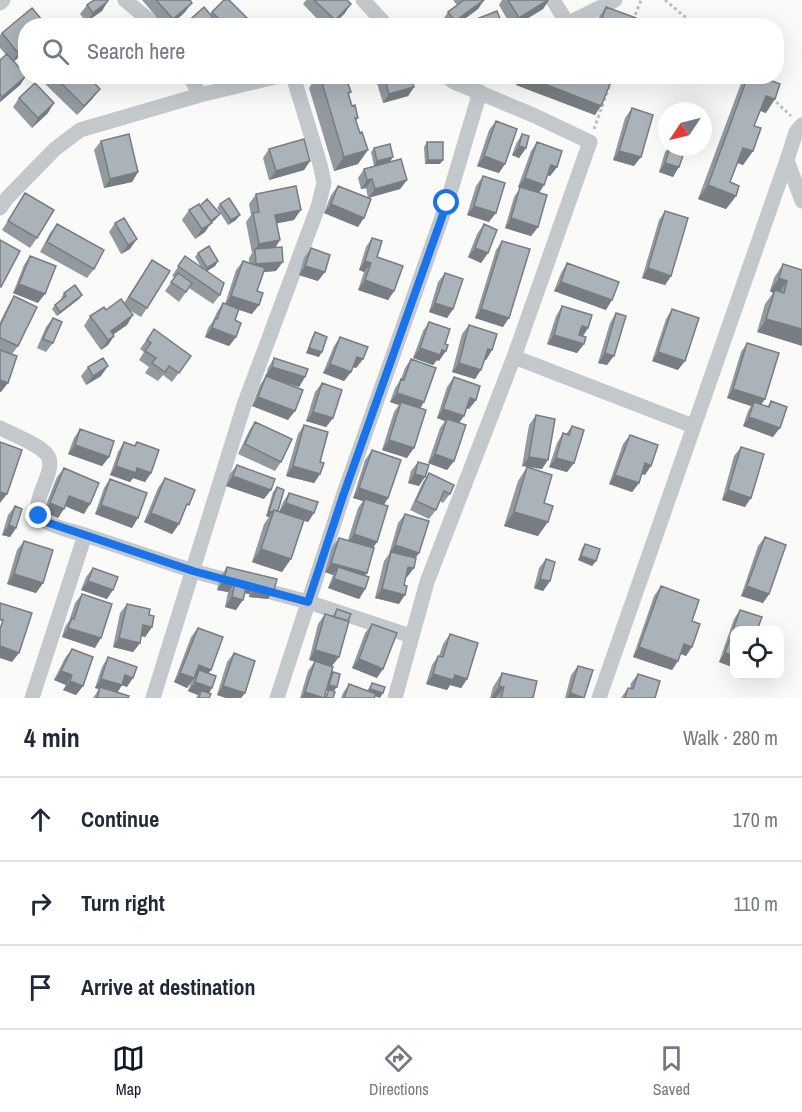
<!DOCTYPE html>
<meta charset="utf-8">
<style>
body{margin:0;font-family:"Archivo Narrow",sans-serif;background:#f2f2f3;color:#1f2937}
.controls{position:absolute;right:18px;bottom:18px;display:grid;overflow:hidden;border-radius:12px;box-shadow:0 6px 24px #0002}
.controls button{width:54px;height:54px;display:grid;place-items:center;padding:0;border:0;border-bottom:2px solid #e0e1e3;background:#fff;color:#1f2937;font:30px sans-serif}
.compass{position:absolute;left:658px;top:102px;width:54px;height:54px;border-radius:50%;background:#fff;box-shadow:0 6px 24px #0002;rotate:235deg}
.stop{position:absolute;width:18px;height:18px;margin:-14px;border:4px solid #1a73e8;border-radius:50%;background:#fff}
.stop.end{background:#1a73e8;border-color:#fff;box-shadow:0 2px 6px #0008}
.list{margin:0;padding:0;list-style:none}
h2{display:flex;justify-content:space-between;align-items:center;height:78px;margin:0;padding:0 24px;font-size:26px}
h2 small{font-size:20px;font-weight:400;color:#747a83}
.list li{display:grid;grid-template-columns:39px 1fr auto;gap:18px;align-items:center;box-sizing:border-box;height:84px;padding:0 24px;border-top:2px solid #e0e1e3}
.list b{display:block;font-size:22px;white-space:nowrap}
.list em{font-size:20px;font-style:normal;color:#747a83}
.icon{flex:none;width:33px;height:33px;fill:none;stroke:currentColor;stroke-width:2;stroke-linecap:round;stroke-linejoin:round}
.map{position:relative;flex:none;width:802px;height:698px;overflow:hidden}
.search{position:absolute;background:#fff;box-shadow:0 6px 24px #0002;left:18px;right:18px;top:18px;height:66px;display:flex;align-items:center;gap:15px;box-sizing:border-box;padding:0 21px;border-radius:24px;color:#747a83;font-size:22px}
.sheet{height:330px;background:#fff}
nav{display:flex;justify-content:space-around;align-items:center;box-sizing:border-box;height:84px;border-top:2px solid #e0e1e3;background:#fff;font-size:16px;color:#747a83}
nav a{display:grid;justify-items:center;gap:3px}
nav .on{color:#111827}
.map>svg:first-child{display:block}
.lines{fill:none;stroke-linecap:round;stroke-linejoin:round}
.path{stroke:#bbbfc2;stroke-width:3;stroke-dasharray:3 3;stroke-linecap:butt}
.minor{stroke:#c3c8cc;stroke-width:15}
.wall{fill:#929a9f}
.shaded-wall{fill:#777d82}
.building{fill:#aab3b9;stroke:#777d82;stroke-width:1.5}
.route{stroke:#1a73e8;stroke-width:8}
</style>
<div class="map">
<svg width="802" height="698" viewBox="0 0 802 698">
<rect width="100%" height="100%" fill="#fafaf8"/>
<g class="lines">
<path class="path" d="M665 0 696 26
M631 26 641 0
M772 98 791 116
M594 129 613 76"/>
<path class="minor" d="M125 0 156 26
M363 0 387 26
M553 0 567 23
M0 3 3 0
M563 26 615 0
M190 76 200 95
M787 160 802 201
M0 208 7 198 55 149 80 130 200 95 279 76
M514 357 693 426
M0 428C12 434 41 445 48 456 58 474 23 507 45 521 56 528 72 531 85 535
M32 698 85 535 193 571 308 602 411 636
M153 698 244 405 318 207 324 183 320 164 293 76
M277 698 343 496 447 203 480 92
M395 698 427 582 514 357 590 142 533 115 454 82 446 76
M599 698 787 160 796 132 802 125"/>
</g>
<path class="wall" d="M142 0H190L185 12 170 26H164Z
M306 0H347L345 13 332 26H324L303 4Z
M453 0H484L478 9 455 26H445L442 21 448 12 457 5Z
M502 0H549L543 9 515 26H511L499 5Z
M87 5 102 11 86 22 80 14Z
M606 7 633 26H595L596 21Z
M212 12 255 26H183L210 14Z
M26 26V51L14 61 26 76 20 85 0 102V60L6 55 0 48V35L2 33Z
M43 76H87L93 98 77 115 41 80Z
M317 76H341L342 79 351 92 348 95 352 106 358 118 356 121 358 164 334 171 309 88Z
M378 76H411L414 87 408 96 383 103 376 80Z
M520 76H616L608 88 595 115 516 85Z
M746 76H759L766 113 760 111 754 126 753 151 743 165 737 163 730 182 736 196 726 209 698 199 740 86Z
M19 98 48 113 32 128 13 107Z
M632 108 634 166 613 160 625 118Z
M496 121 499 173 477 166 489 130Z
M522 134 526 148 519 158 512 155 516 144Z
M101 141 138 172 132 182 104 188 94 150Z
M427 142 440 164H425L424 147Z
M537 142 557 167 550 176 547 175 544 185 539 193 538 227 531 236 505 228 514 197 520 188 518 187 531 151Z
M669 147H686L673 177 659 172 665 152Z
M374 148 390 162 374 166 371 152Z
M269 149 310 161 304 170 269 180 263 158Z
M364 169 407 180 400 189 368 198 366 188 361 189 358 178Z
M483 176 489 222 467 215 476 186Z
M338 186 358 227 324 213 331 195Z
M25 193 37 238 30 248 2 230Z
M256 194 294 220 277 223 275 248 276 271 264 272 257 291 252 314 239 310 235 320 236 337 229 346 205 337 208 328 213 321 217 312 223 303 225 304 236 270 243 261 249 263V258L252 253 246 222 251 215 249 204Z
M220 204 236 220 228 225 217 208Z
M200 206 216 219 211 223 205 232 195 239 182 220 189 210Z
M665 211 671 276 665 285 642 278 659 220Z
M115 223 130 249 121 254 109 232Z
M57 224 94 269 87 278 40 252 50 233Z
M484 224 488 253 481 263 468 257 477 234Z
M372 238 377 257 394 291 388 300 358 290 364 272 359 270 366 247Z
M502 241 503 327 475 318 496 250Z
M311 248 318 281 299 275 304 258Z
M198 253 218 261 215 266 207 271 220 295 213 304 189 288 179 302 165 291 175 277 172 276 185 256 201 267 195 257Z
M30 256 38 303 13 293 24 265Z
M152 260 147 308 141 317 129 310 127 325 113 334 114 336 108 345 101 350 84 326 90 316 124 303Z
M567 263 606 310 554 291 561 273Z
M783 264 802 270 757 332 765 304 773 293 770 291 774 278Z
M445 273 453 309 447 318 429 312 438 282Z
M64 293 79 299 57 316 52 309 55 305 62 299 61 298Z
M14 296 18 346 12 354 1 392H0V322L8 306Z
M562 306 588 328 583 336 584 344 577 353 547 344 556 316Z
M672 309 678 370 652 361 666 319Z
M616 313 607 365 598 363 610 323Z
M53 318V343L46 352 37 348 46 327Z
M429 322 445 344 439 361 437 360 433 365 413 358 423 331Z
M469 325 492 350 486 360 485 359 475 379 452 372 462 334Z
M154 329 191 356 172 382 163 375 158 381 145 373 149 367 139 360 144 352 140 349Z
M315 332 319 357 306 353 312 337Z
M340 337 363 359 356 368 353 367 351 372 344 381 323 373 334 346Z
M747 343 761 405 767 407 771 401 773 437 743 426 748 411 751 406 727 398 741 352Z
M274 358 305 377 299 387 277 380 288 420 252 406 260 385 266 376 268 368Z
M411 359 420 408 407 458 382 450 394 412 399 405 390 402 395 388 401 379 405 368Z
M88 367 101 376 86 385 81 376Z
M454 377 476 400 469 409 467 408 464 416 459 423 454 461 447 470 428 463 440 428 445 421 437 418 447 387Z
M322 383 333 418 326 427 306 421 315 392Z
M536 415 542 469 522 466 529 425Z
M255 422 281 462 275 471 238 454 249 431Z
M304 425 320 462V474L314 483 286 476 298 434Z
M572 426 574 463 567 472 549 467 557 443 563 433 566 434Z
M80 429 109 457 102 466 68 454 74 438Z
M630 435 645 475 642 474 639 483 632 492 609 484 623 444Z
M124 442 134 446 137 442 151 473 145 482 133 478 130 482 110 475 118 452Z
M741 447 745 507 722 500 734 456Z
M372 450 388 498 384 505 365 576V589L359 599 328 588 333 575 325 572 332 547 339 538 348 540 358 508 363 501 353 498 365 460Z
M418 462 419 486 408 483 411 471Z
M237 465 264 499 226 486 230 474Z
M527 467 544 503 538 536 504 526 518 481Z
M64 468 84 514 65 506 58 518 43 512 57 477Z
M429 473 450 494 443 503 440 501 436 510 429 519 410 510 423 482Z
M165 478 183 514 179 524 172 534 144 522 158 488Z
M110 479 132 528 95 514 104 488Z
M277 487 278 511 279 512 283 502 289 493 314 513 308 522 304 521 282 572 252 562 264 524 269 517 266 516 273 492Z
M15 506 16 528 10 537 2 535 8 515Z
M405 514 416 558 414 568 407 577H406L399 604 375 598 384 561 389 554 398 523Z
M765 537 769 594 763 603 741 596 758 546Z
M24 541 43 583 36 593 7 584 17 550Z
M585 544 596 561 592 566 578 560 582 548Z
M546 559 550 581 543 591 534 588 539 568Z
M227 567 277 579 268 599 249 597V594L244 593 236 610 225 607 228 592 217 590 221 576Z
M93 568 107 599 81 590 86 577Z
M661 586 692 621 686 656 681 654 672 670 633 657 654 596Z
M82 594 95 648 62 637 65 627 69 621 75 603Z
M127 604 149 615 152 627 145 637 141 636 140 643 133 652 113 647 120 613Z
M337 609 332 666 309 660 318 624 325 614 333 616Z
M740 610 735 668 719 662 734 619Z
M372 624 377 678 352 668 365 633Z
M198 628 212 688 209 693V698H196L198 695 188 691 191 682 187 688 174 682 191 637Z
M450 634 467 679 461 688 450 685 447 690 426 684 432 665 438 656H439L443 644Z
M72 649 83 686 76 695 63 690 66 685 54 680 65 658Z
M234 653 245 693 241 698H226L217 695 227 662Z
M108 657 127 687 122 685 117 692 128 698H93L99 689 95 688 102 667Z
M315 661 331 675 333 672 334 691 333 698H324L328 691 326 690 324 698H300L308 671Z
M578 666 584 698H565L571 675Z
M502 673 533 698H490L493 687Z
M638 674 655 698H621L628 688H630L631 683Z
M372 683 374 698H341L343 693 349 684 367 691Z"/>
<path class="shaded-wall" d="M484 0 478 9 455 26H452L455 21Z
M549 0 543 9 515 26H513L519 18Z
M108 1 102 11 86 22 93 13Z
M192 3 185 12 170 26H169L173 19Z
M351 4 345 13 332 26H331L335 20Z
M26 48 25 52 12 63 18 53Z
M26 76 20 85 0 102V100L2 97Z
M522 76H524L601 106 595 115 516 85Z
M579 76H611L615 78 606 92Z
M414 87 408 96 383 103 389 94Z
M100 89 93 98 77 115 84 106Z
M766 96 775 99 766 113 756 109Z
M54 103 48 113 32 128 38 118Z
M519 146 526 148 519 158 512 155Z
M743 148 753 151 743 165 733 161Z
M368 150 358 164 334 171 344 157Z
M619 151 641 157 634 166 613 160Z
M484 156 505 164 499 173 477 166Z
M393 157 390 162 374 166 377 161Z
M428 160H443L440 164H425Z
M310 161 304 170 269 180 276 171Z
M665 163 679 167 673 177 659 172Z
M551 165 557 167 550 176 544 174Z
M138 172 132 182 104 188 110 179Z
M525 178 544 185 538 194 518 187Z
M372 179 366 188 361 189 367 180Z
M407 180 400 189 368 198 375 189Z
M708 185 736 196 726 209 698 199Z
M331 204 364 218 358 227 324 213Z
M474 206 496 213 489 222 467 215Z
M301 210 294 220 269 225 275 215Z
M220 214 216 219 211 223 205 232 195 239 202 229 209 224 211 221Z
M240 215 236 220 228 225 231 220Z
M511 218 538 227 531 236 505 228Z
M137 239 130 249 121 254 128 245Z
M280 240 274 250 255 249 259 244Z
M475 248 488 253 481 263 468 257Z
M218 261 215 266 204 273 207 268Z
M365 261 371 263 364 272 359 270Z
M283 262 276 271 250 273 256 264Z
M305 266 325 272 318 281 299 275Z
M648 268 671 276 665 285 642 278Z
M779 278 787 281 778 294 775 290 773 293 770 291Z
M365 280 394 291 388 300 358 290Z
M561 282 612 300 606 310 554 291Z
M19 284 45 294 38 303 13 293Z
M82 295 79 299 57 316 60 312Z
M231 296 259 305 252 314 225 305Z
M435 303 453 309 447 318 429 312Z
M481 309 509 318 503 327 475 318Z
M133 315 127 325 107 339 111 331Z
M766 319 802 329V346L757 332Z
M582 326 588 328 582 337 576 335Z
M212 328 236 337 229 346 205 337Z
M554 335 584 344 577 353 547 344Z
M114 336 108 345 101 350 108 340Z
M309 348 322 352 319 357 306 353Z
M420 348 442 350 446 351 439 361 437 360 433 365 413 358Z
M488 349 492 350 486 360 481 358Z
M658 352 685 361 678 370 652 361Z
M605 353 614 356 607 365 598 363Z
M357 357 363 359 356 368 350 366Z
M459 363 481 370 475 379 452 372Z
M330 364 351 372 344 381 323 373Z
M108 366 101 376 86 385 93 376Z
M272 367 305 377 299 387 265 376Z
M0 380 8 383 1 392H0Z
M733 389 765 399 759 408 754 402 751 406 727 398Z
M397 393 424 402 418 412 401 402 399 405 390 402Z
M258 397 295 411 288 420 252 406Z
M470 398 476 400 469 409 464 407Z
M443 409 464 416 457 425 447 419 445 421 437 418Z
M313 412 333 418 326 427 306 421Z
M749 417 780 428 773 437 743 426Z
M389 440 414 448 407 458 382 450Z
M75 445 109 457 102 466 68 454Z
M435 454 454 461 447 470 428 463Z
M529 457 548 460 542 469 522 466Z
M556 458 574 463 567 472 549 467Z
M645 463 651 466 645 475 639 473Z
M116 466 137 468 151 473 145 482 133 478 130 482 110 475Z
M293 466 320 474 314 483 286 476Z
M415 474 425 477 419 486 408 483Z
M615 475 639 483 632 492 609 484Z
M233 476 271 490 264 499 226 486Z
M359 488 388 498 382 507 365 499 363 501 353 498Z
M728 490 751 498 745 507 722 500Z
M0 492 7 494 0 503Z
M69 496 90 504 84 514 63 505Z
M50 503 64 509 58 518 43 512Z
M286 503 314 513 308 522 279 512Z
M101 505 138 518 132 528 95 514Z
M269 511 272 512 269 517 266 516Z
M514 512 548 522 538 536 504 526Z
M151 513 179 524 172 534 144 522Z
M9 525 16 528 10 537 2 535Z
M354 534 377 542 371 551 347 543Z
M395 545 419 553 413 562 390 552Z
M261 549 291 559 282 572 252 562Z
M581 556 596 561 592 566 578 560Z
M331 563 367 573 361 582 338 567 333 575 325 572Z
M408 567 414 568 407 577 402 576Z
M14 574 43 583 36 593 7 584Z
M334 579 365 589 359 599 328 588Z
M540 579 550 581 543 591 534 588Z
M224 580 235 583 228 592 217 590Z
M88 581 113 590 107 599 81 590Z
M247 583 256 585 249 594 240 592Z
M747 586 769 594 763 603 741 596Z
M255 588 274 590 268 599 249 597Z
M382 589 405 595 399 604 375 598Z
M232 597 243 600 236 610 225 607Z
M143 625 152 627 145 637 137 635Z
M68 628 101 638 95 648 62 637Z
M119 638 140 643 133 652 113 647Z
M684 644 692 647 686 656 678 653Z
M0 646 19 653 12 662 0 658Z
M639 647 678 661 672 670 633 657Z
M315 650 339 657 332 666 309 660Z
M725 653 735 656V668L719 662Z
M359 659 383 669 377 678 352 668Z
M199 665 211 670 204 679 199 670 195 675Z
M61 671 72 675 66 685 54 680Z
M180 673 194 678 187 688 174 682Z
M433 674 455 675 467 679 461 688 450 685 447 690 426 684Z
M125 675 133 678 127 687 122 685 116 695 100 687 99 689 95 688 101 679Z
M70 681 83 686 76 695 63 690Z
M195 682 212 688 206 697 201 690 198 695 188 691Z
M329 685 337 687 333 692 326 690Z
M223 686 245 693 241 698H226L217 695Z
M499 686 504 687 496 698H491Z
M370 689 383 693 380 698 367 694Z
M305 692 324 698H301Z
M570 693 584 698H567Z"/>
<path class="building" d="M94 0H107L108 1 93 13 87 5Z
M156 0H190L192 3 173 19Z
M224 0H229L255 26H226L212 12Z
M314 0H347L351 4 335 20Z
M464 0H484L455 21 448 12Z
M508 0H548L519 18Z
M204 7 220 26H183Z
M606 7 636 18 633 26H599Z
M32 8 47 26H26V48L18 53 2 33Z
M497 11 503 26H468L466 23Z
M7 54 26 75V76L2 97 0 94V60Z
M54 76H87L100 89 84 106Z
M320 76H341L342 79 346 78 351 92 348 93 352 106 355 105 358 118H355L360 133 362 132 368 150 344 157Z
M384 76H411L414 87 389 94Z
M524 76H590L610 84 601 106Z
M748 76H759L780 84 775 99 766 96 754 126 761 128 753 151 743 148 730 182 739 186 736 196 708 185Z
M35 83 54 103 38 118 19 98Z
M632 108 653 115 641 157 619 151Z
M496 121 517 129 505 164 484 156Z
M129 134 138 172 110 179 101 141Z
M522 134 529 136 526 148 519 146Z
M304 139 310 161 276 171 269 149Z
M427 142H443V160H428Z
M537 142 562 151 557 167 551 165 544 185 525 178Z
M390 144 393 157 377 161 374 148Z
M670 147H686L679 167 665 163Z
M401 159 407 180 375 189 372 179 367 180 364 169Z
M483 176 505 183 496 213 474 206Z
M296 186 301 210 275 215 280 240 259 244 253 213 259 212 256 194Z
M338 186 371 199 364 218 331 204Z
M520 187 547 195 538 227 511 218Z
M25 193 54 210 37 238 8 221Z
M229 198 240 215 231 220 220 204Z
M207 199 220 214 211 221 200 206Z
M199 204 212 223 202 229 189 210Z
M665 211 688 218 671 276 648 268Z
M124 218 137 239 128 245 115 223Z
M57 224 104 250 94 269 47 242Z
M484 224 497 230 488 253 475 248Z
M372 238 382 241 377 257 403 266 394 291 365 280 371 263 365 261Z
M0 240 20 251 1 287 0 286Z
M502 241 530 249 509 318 481 309Z
M209 246 218 261 207 268 198 253Z
M282 247 283 262 256 264 255 249Z
M311 248 330 255 325 272 305 266Z
M30 256 56 266 45 294 19 284Z
M185 256 224 283 220 295 178 266Z
M152 260 170 271 147 308 129 297Z
M243 261 265 268 257 291 263 293 259 305 231 296Z
M567 263 619 282 612 300 561 282Z
M783 264 802 270V329L766 319 775 290 784 293 787 281 779 278Z
M178 273 192 283 186 292 171 282Z
M445 273 463 279 453 309 435 303Z
M75 285 82 295 60 312 55 305 66 296 64 293Z
M14 296 37 307 18 346 0 338V326Z
M121 299 133 315 111 331 114 336 108 340 90 316 104 307 106 310Z
M223 303 239 309 235 320 241 323 236 337 212 328 215 319H217Z
M562 306 592 315 588 328 582 326 579 335 586 337 584 344 554 335Z
M672 309 699 318 685 361 658 352Z
M616 313 626 316 614 356 605 353Z
M53 318 62 322 53 343 43 339Z
M429 322 450 329 445 344 448 345 446 351 442 350 440 355 420 348Z
M469 325 497 334 492 350 488 349 481 370 459 363Z
M154 329 191 356 179 373 169 366 165 372 152 363 156 358 145 351 151 343 147 340Z
M315 332 327 337 322 352 309 348Z
M340 337 368 347 363 359 357 357 351 372 330 364Z
M747 343 779 353 765 399 733 389Z
M0 350 17 356 8 383 0 380Z
M103 358 108 366 93 376 88 367Z
M274 358 308 369 305 377 272 367Z
M411 359 436 368 424 402 397 393 401 379 404 380Z
M266 376 303 390 295 411 258 397Z
M454 377 480 386 476 400 470 398 464 416 443 409Z
M322 383 342 390 333 418 313 412Z
M771 401 787 407 780 428 749 417 754 402 769 407Z
M401 402 426 410 414 448 389 440Z
M536 415 555 419 548 460 529 457Z
M447 419 466 425 454 461 435 454Z
M255 422 292 439 281 462 245 444Z
M304 425 328 432 320 462 324 463 320 474 293 466Z
M572 426 584 430 574 463 556 458 563 433 569 435Z
M80 429 114 441 109 457 75 445Z
M630 435 658 445 651 466 645 463 639 483 615 475Z
M0 442 22 450 7 494 0 492Z
M124 442 135 446 137 442 159 450 151 473 137 468 136 473 116 466Z
M741 447 764 454 751 498 728 490Z
M372 450 401 460 388 498 359 488Z
M418 462 429 465 425 477 415 474Z
M237 465 275 479 271 490 233 476Z
M527 467 552 475 544 503 553 506 548 522 514 512Z
M64 468 99 483 90 504 69 496 64 509 50 503Z
M429 473 454 485 450 494 444 491 436 510 416 501Z
M165 478 195 490 189 505 187 504 179 524 151 513Z
M110 479 147 493 138 518 101 505Z
M277 487 284 490 278 511 274 510 272 512 269 511Z
M289 493 318 502 314 513 286 503Z
M365 499 388 506 377 542 354 534Z
M15 506 22 509 16 528 9 525Z
M274 510 304 520 291 559 261 549Z
M405 514 429 521 419 553 395 545Z
M765 537 786 545 769 594 747 586Z
M339 538 374 548 367 573 331 563Z
M24 541 53 550 43 583 14 574Z
M585 544 600 549 596 561 581 556Z
M391 552 416 558 414 568 408 567 404 585 407 586 405 595 382 589Z
M546 559 555 562 550 581 540 579Z
M227 567 277 579 274 590 255 588 256 585 247 583 243 600 232 597 235 583 224 580Z
M338 567 369 577 365 589 334 579Z
M93 568 118 577 113 590 88 581Z
M661 586 699 600 692 621 700 624 692 647 684 644 678 661 639 647Z
M82 594 112 604 101 638 68 628 72 618 74 619Z
M0 603 32 613 19 653 0 646V629L3 620H0Z
M127 604 150 609 149 615 154 616 152 627 143 625 140 643 119 638Z
M337 609 351 614 348 621 334 617Z
M740 610 762 617 757 630H735V656L725 653Z
M325 614 349 621 339 657 315 650Z
M372 624 397 633 383 669 359 659Z
M198 628 223 637 211 670 199 665 194 678 180 673Z
M450 634 478 643 467 679 455 675 453 680 433 674 438 656 443 657Z
M72 649 93 657 83 686 70 681 72 675 61 671Z
M234 653 255 661 245 693 223 686Z
M108 657 137 667 133 678 125 675 122 685 101 679Z
M315 661 333 667 324 698 305 692Z
M578 666 593 670 584 698 570 693Z
M199 670 216 676 212 688 195 682Z
M333 672 340 674 337 687 329 685Z
M502 673 537 681 533 698H501L504 687 499 686Z
M638 674 660 681 655 698H625L628 688 633 689Z
M372 683 385 687 383 693 370 689Z
M349 684 376 694 374 698H344Z
M100 687 129 696 128 698H97Z
M329 689 335 692 333 698H326Z
M201 690 211 694 209 698H199Z"/>
<g class="lines">
<path class="route" d="M39 516 46 522 193 571 308 602 343 496 447 203"/>
</g>
</svg>
<div class="controls">
<button><svg class="icon" aria-label="locate" viewBox="0 0 24 24"><circle cx="12" cy="12" r="6"/><path d="M12 2v4M12 18v4M2 12h4M18 12h4"/></svg></button>
</div>
<svg class="compass" viewBox="-18 -18 36 36"><path d="M0-13l5 13h-10z" fill="#e53935"/><path d="M0 13l5-13h-10z" fill="#747a83"/></svg>
<div class="stop" style="left:447px;top:203px"></div>
<div class="stop end" style="left:39px;top:516px"></div>
<div class="search"><svg class="icon" aria-label="search" viewBox="0 0 24 24"><circle cx="10" cy="10" r="6"/><path d="M15 15l6 6"/></svg>Search here</div>
</div>
<section class="sheet">
<h2>4 min<small>Walk · 280 m</small></h2>
<ul class="list">
<li><svg class="icon" aria-label="ahead" viewBox="0 0 24 24"><path d="M12 20V5M6 11l6-6 6 6"/></svg><div><b>Continue</b></div><em>170 m</em></li>
<li><svg class="icon" aria-label="right" viewBox="0 0 24 24"><path d="M7 20v-9h11M14 6l5 5-5 5"/></svg><div><b>Turn right</b></div><em>110 m</em></li>
<li><svg class="icon" aria-label="arrive" viewBox="0 0 24 24"><path d="M6 21V4h12l-3 4 3 4H6"/></svg><div><b>Arrive at destination</b></div></li>
</ul>
</section>
<nav>
<a class="on"><svg class="icon" aria-label="map" viewBox="0 0 24 24"><path d="M3 6l6-2 6 2 6-2v14l-6 2-6-2-6 2zM9 4v14M15 6v14"/></svg>Map</a>
<a><svg class="icon" aria-label="directions" viewBox="0 0 24 24"><path d="M12 3l9 9-9 9-9-9zM9 14v-3h6M13 9l2 2-2 2"/></svg>Directions</a>
<a><svg class="icon" aria-label="saved" viewBox="0 0 24 24"><path d="M7 4h10v16l-5-4-5 4z"/></svg>Saved</a>
</nav>
